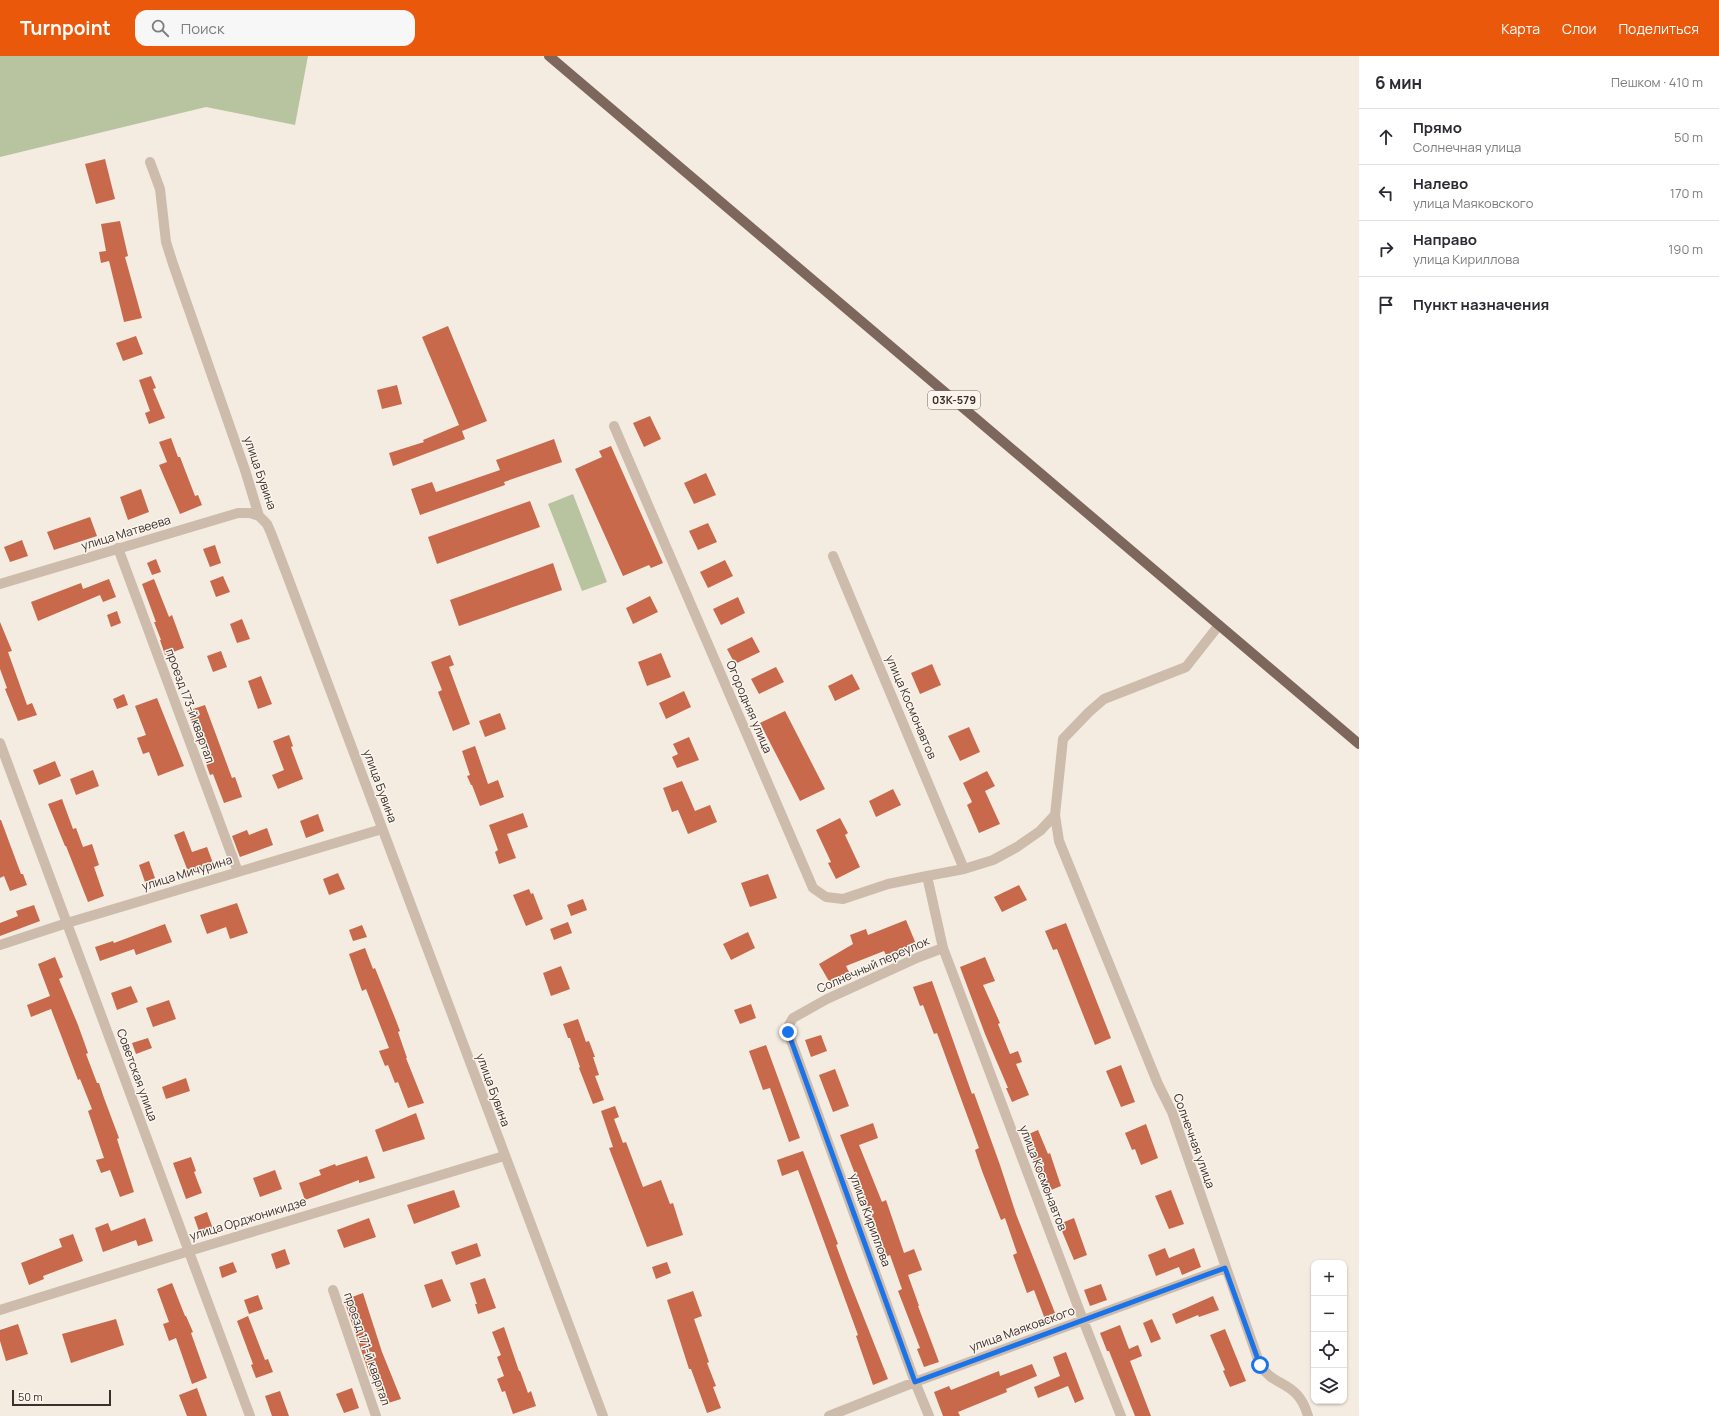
<!DOCTYPE html>
<html lang="ru">
<meta charset="utf-8">
<style>
body{margin:0;font-family:Manrope,sans-serif;background:#f7f7f7;color:#2b2b33}
.controls{position:absolute;right:12px;bottom:12px;display:grid;overflow:hidden;border-radius:8px;box-shadow:0 1px 3px #0004}
.controls button{width:36px;height:36px;display:grid;place-items:center;padding:0;border:0;border-bottom:1px solid #e1e1e2;background:#fff;color:#2b2b33;font:20px sans-serif}
.scale{position:absolute;left:12px;bottom:10px;width:99px;box-sizing:border-box;padding-left:4px;border:2px solid #3b302b;border-top:0;font-size:11px;line-height:14px;white-space:nowrap;color:#3b302b;-webkit-text-stroke:3px #fbf5ee;paint-order:stroke}
.stop{position:absolute;width:12px;height:12px;margin:-9px;border:3px solid #1a73e8;border-radius:50%;background:#fff}
.stop.end{background:#1a73e8;border-color:#fff;box-shadow:0 1px 4px #0008}
.list{margin:0;padding:0;list-style:none}
h2{display:flex;justify-content:space-between;align-items:center;height:52px;margin:0;padding:0 16px;font-size:17px}
h2 small{font-size:13px;font-weight:400;color:#7c7c81}
.list li{display:grid;grid-template-columns:26px 1fr auto;gap:12px;align-items:center;box-sizing:border-box;height:56px;padding:0 16px;border-top:1px solid #e1e1e2}
.list b{display:block;font-size:15px;white-space:nowrap}
.list p{margin:0;font-size:13px;white-space:nowrap;color:#7c7c81}
.list em{font-size:13px;font-style:normal;color:#7c7c81}
.icon{flex:none;width:22px;height:22px;fill:none;stroke:currentColor;stroke-width:2;stroke-linecap:round;stroke-linejoin:round}
.map{position:relative;flex:none;width:1359px;height:1360px;overflow:hidden}
header{display:flex;align-items:center;gap:24px;box-sizing:border-box;height:56px;padding:0 20px;background:#ea580c;color:#fff}
header strong{font-size:19px}
nav{display:flex;gap:22px;margin-inline-start:auto;font-size:14px}
.search{width:280px;height:36px;background:#f7f7f7;display:flex;align-items:center;gap:10px;box-sizing:border-box;padding:0 14px;border-radius:12px;color:#7c7c81;font-size:15px}
main{display:flex}
aside{flex:1;background:#fff}
.map>svg:first-child{display:block}
.green{fill:#b8c4a0}
.building{fill:#c8694b}
.lines{fill:none;stroke-linecap:round;stroke-linejoin:round}
.minor{stroke:#cdbbac;stroke-width:10}
.primary{stroke:#7d675c;stroke-width:10}
.route{stroke:#1a73e8;stroke-width:5}
.labels{text-anchor:middle;stroke-width:3;stroke-linejoin:round;paint-order:stroke}
.shield{fill:#fbf5ee;stroke:#756b66;stroke-width:1}
.shield-label{font-size:11px;font-weight:bold;fill:#3b302b}
.street-label{font-size:12px;fill:#3b302b;stroke:#fbf5ee}
</style>
<header>
<strong>Turnpoint</strong>
<div class="search"><svg class="icon" aria-label="search" viewBox="0 0 24 24"><circle cx="10" cy="10" r="6"/><path d="M15 15l6 6"/></svg>Поиск</div>
<nav><a>Карта</a><a>Слои</a><a>Поделиться</a></nav>
</header>
<main>
<div class="map">
<svg width="1359" height="1360" viewBox="0 0 1359 1360">
<rect width="100%" height="100%" fill="#f4ebe1"/>
<path class="green" d="M0 0H308L295 69 206 51 0 101Z
M573 438 607 526 582 535 548 448Z"/>
<path class="building" d="M105 103 115 143 96 148 85 108Z
M120 165 128 200 125 201 142 262 124 266 109 205 101 207 99 196 106 195 101 168Z
M448 270 487 365 462 375 465 383 393 410 389 397 424 386 423 384 459 369 422 281Z
M136 280 143 298 123 305 116 287Z
M151 320 156 332 153 333 165 362 149 368 145 357 150 355 139 324Z
M397 329 402 348 382 353 377 334Z
M650 360 661 383 644 391 633 367Z
M171 382 178 401H180L195 440 198 439 202 449 180 458 159 409 167 406 159 386Z
M554 383 562 406 504 426 505 429 420 459 411 433 432 426 436 436 500 414 496 404Z
M611 390 663 507 651 512 649 509 623 520 575 413 602 401 599 395Z
M706 417 716 439 694 448 684 427Z
M141 433 149 456 128 464 120 441Z
M530 445 540 471 437 508 428 481Z
M90 461 97 480 54 494 47 476Z
M708 467 717 486 698 494 689 475Z
M22 484 28 500 10 506 4 491Z
M215 489 221 507 210 511 203 493Z
M156 503 161 516 152 519 147 507Z
M725 504 733 520 708 532 700 516Z
M553 507 562 534 459 570 450 544Z
M223 520 230 536 216 541 210 525Z
M109 523 116 541 103 546 100 539 38 565 31 546 81 527 83 533Z
M154 523 169 561 172 559 184 592 165 599 160 584H161L154 566H156L142 528Z
M650 540 658 556 633 568 626 552Z
M738 541 745 557 721 569 713 553Z
M117 555 121 567 111 571 107 559Z
M242 563 250 583 237 587 230 568Z
M0 566 12 595 8 596 27 649 32 647 37 659 18 665 5 633 7 632 0 613Z
M752 581 760 596 735 608 727 593Z
M221 595 227 611 213 616 207 600Z
M661 597 671 621 647 630 638 606Z
M450 599 454 609 449 611 470 668 453 675 438 636 442 634 431 606Z
M932 608 941 629 920 638 911 617Z
M776 611 784 626 759 638 751 623Z
M852 618 860 633 835 645 828 630Z
M261 620 272 648 258 653 248 625Z
M684 635 691 651 666 663 659 647Z
M124 638 128 649 117 653 113 643Z
M157 642 184 710 158 720 149 696 143 698 137 682 146 679 135 650Z
M205 649 232 722 235 721 242 741 224 747 213 718 210 719 205 705 208 704 194 669 193 670 187 655Z
M785 655 825 733 800 745 760 667Z
M500 657 506 673 485 681 479 665Z
M969 671 980 696 960 705 948 680Z
M289 679 293 690 291 691 303 723 278 733 272 719 284 714 273 685Z
M689 681 699 704 677 712 672 701 678 698 673 688Z
M475 690 488 728 498 724 504 741 480 750 472 729H471L467 720 470 719 462 695Z
M55 705 61 720 39 729 33 714Z
M93 714 99 730 76 739 70 723Z
M987 715 995 730 985 735 1000 768 979 777 967 749 972 746 963 727Z
M682 725 695 755 710 749 717 766 688 778 678 754 672 756 663 732Z
M893 733 901 749 876 761 869 745Z
M62 743 73 773 76 772 83 791 92 788 99 809 94 811 104 840 88 846 66 790H65L48 748Z
M523 757 528 771 507 778 516 802 499 808 495 796 498 794 489 769Z
M318 758 324 775 306 782 300 765Z
M840 762 848 777 845 779 860 811 836 823 828 807 831 806 816 774Z
M0 764H1L21 818H23L27 829 10 835 4 820 0 822Z
M267 772 273 789 240 801 232 780 247 774 249 779Z
M184 775 192 796 207 791 214 810 189 818 174 779Z
M149 805 155 822 145 826 139 809Z
M338 817 345 833 329 839 323 823Z
M768 818 777 842 750 851 741 827Z
M1019 829 1027 844 1002 856 994 841Z
M529 833 531 838 533 837 543 863 526 870 513 839Z
M583 843 587 854 571 860 567 849Z
M237 847 248 877 230 883 226 871 207 878 200 859Z
M34 849 40 865 0 880V867L18 860 16 855Z
M906 864 916 888 886 899 884 895 846 910 849 916 830 927 819 908 853 888 850 879 866 873 868 879Z
M568 866 572 877 554 884 550 873Z
M1066 867 1111 982 1095 989 1057 893 1053 894 1045 875Z
M165 868 172 886 136 899 134 893 100 905 95 891 113 885 114 887Z
M362 869 367 881 353 885 349 874Z
M748 876 755 892 731 904 723 888Z
M365 892 373 913 375 912 395 962 400 975 398 976 407 1002H406L424 1047 408 1052 398 1026 395 1027 388 1009 385 1010 379 995 389 992 366 933 362 935 349 898Z
M55 901 63 921 59 923 78 969 88 997 86 998 97 1027H99L104 1042 119 1082 117 1083 134 1136 120 1141 110 1114 101 1117 96 1104 104 1102 88 1055 92 1053 80 1023 78 1024 51 953 31 961 27 949 50 940 38 908Z
M985 901 995 925 983 929 1000 967 998 968 1010 998 1018 995 1022 1006 1016 1008 1029 1039 1012 1046 1006 1032H1008L985 978 960 911Z
M561 910 570 933 551 940 543 917Z
M932 925 972 1038 974 1037 1000 1109 1016 1158 1057 1262 1046 1266 1034 1234 1027 1237 1013 1199 1017 1197 1005 1162 1001 1164 982 1115 975 1094 979 1092 937 977 934 978 923 949 920 950 913 931Z
M131 930 138 946 117 954 111 937Z
M169 944 176 963 153 971 146 952Z
M751 948 756 962 740 968 734 954Z
M578 963 586 986 589 985 595 1001H593L599 1019 595 1020 604 1044 593 1048 579 1012 580 1011 570 982H568L563 968Z
M821 979 827 995 811 1001 805 984Z
M148 982 152 992 136 998 132 987Z
M766 989 800 1082 789 1086 770 1032 763 1034 749 995Z
M1121 1009 1135 1046 1121 1051 1106 1015Z
M835 1013 849 1050 833 1056 819 1019Z
M186 1022 190 1035 166 1043 162 1031Z
M615 1050 619 1061 614 1063 623 1087 626 1086 643 1131 661 1124 670 1148 673 1147 683 1179 647 1191 609 1092 613 1091 601 1055Z
M416 1057 425 1083 383 1096 375 1074Z
M873 1067 878 1082 859 1089 882 1146 886 1144 904 1197 914 1193 922 1214 908 1219 919 1250H918L939 1306 924 1311 917 1293 920 1292 898 1235 902 1233 890 1199 883 1202 876 1182 879 1180 840 1079Z
M1146 1068 1158 1102 1141 1109 1135 1093 1132 1094 1125 1077Z
M1038 1074 1048 1098 1050 1097 1061 1130 1046 1136 1024 1080Z
M803 1095 838 1188 836 1189 849 1224 888 1323 873 1329 856 1280 858 1279 798 1114 782 1120 777 1104Z
M367 1100 375 1122 359 1127V1124L305 1144 299 1127 321 1119 319 1114 335 1108 336 1110Z
M191 1101 196 1115 194 1116 202 1137 186 1143 173 1107Z
M275 1114 282 1133 260 1141 253 1122Z
M454 1134 460 1151 414 1168 407 1149Z
M1171 1134 1184 1168 1169 1173 1155 1140Z
M207 1156 213 1173 200 1178 194 1161Z
M145 1162 153 1185 138 1190 136 1184 103 1196 95 1172 108 1167 111 1175Z
M369 1162 376 1181 344 1192 337 1174Z
M1074 1162 1087 1199 1074 1204 1059 1168Z
M73 1178 83 1205 43 1220 44 1223 29 1229 21 1207 62 1191 59 1183Z
M477 1187 481 1200 456 1209 451 1196Z
M1165 1192 1169 1202 1194 1192 1201 1211 1182 1219 1179 1211 1156 1220 1148 1199Z
M285 1193 290 1208 276 1213 271 1198Z
M233 1206 237 1216 222 1222 219 1211Z
M667 1206 671 1217 656 1223 652 1211Z
M485 1222 496 1252 478 1258 475 1248H477L470 1227Z
M442 1223 451 1245 432 1252 424 1229Z
M172 1227 185 1260H186L193 1276 191 1277 207 1322 192 1328 176 1282 169 1285 163 1268 169 1266 157 1233Z
M1101 1228 1107 1244 1090 1250 1084 1234Z
M693 1235 702 1260 694 1263 709 1306 707 1307 716 1330 713 1331 721 1352 707 1357 691 1313H689L667 1244Z
M363 1237 382 1296 401 1343 382 1349 372 1320H370L344 1244Z
M258 1239 263 1253 249 1258 244 1244Z
M1213 1240 1219 1254 1199 1261 1198 1259 1176 1268 1172 1258Z
M248 1260 265 1304 268 1303 273 1316 256 1322 251 1309 253 1308 237 1265Z
M116 1263 124 1289 71 1307 62 1278Z
M1152 1263 1161 1283 1151 1287 1143 1267Z
M18 1268 28 1298 6 1305 0 1285V1274Z
M1120 1269 1129 1293 1138 1289 1142 1300 1130 1305 1151 1360H1135L1109 1295H1107L1100 1277Z
M504 1271 519 1315H520L528 1337 531 1335 536 1350 513 1358 505 1335 502 1336 497 1323 504 1320 497 1301 501 1299 492 1276Z
M1225 1273 1246 1325 1230 1331 1223 1315 1225 1314 1210 1279Z
M1066 1296 1084 1343 1075 1347 1068 1330 1038 1342 1034 1331 1060 1320 1053 1301Z
M1032 1308 1037 1320 1006 1333 1007 1336 958 1356 960 1360H943L934 1336 949 1330 951 1334 999 1315 1000 1320Z
M197 1332 207 1360H187L179 1339Z
M352 1332 359 1352 344 1357 336 1338Z
M280 1335 289 1360H272L265 1340Z"/>
<g class="lines">
<path class="minor" d="M150 106 160 133 166 186 173 208 245 414 259 460 267 468 271 477 287 519 603 1360
M614 370 813 832 826 841 843 843 888 828 927 820
M118 492 238 816
M833 500 964 813
M0 528 238 457H250L259 460
M0 687 250 1360
M1055 759 1059 785 1158 1028 1172 1056 1260 1309C1274 1332 1298 1324 1308 1360
M0 889 67 867 382 773
M943 892 1083 1264 1121 1360
M333 1234 376 1360
M0 1254 189 1195 504 1100
M829 1360 915 1326 1225 1212
M929 1360 915 1326 788 976 789 969 793 962 827 943 919 901 943 892 927 820 964 813 993 804 1017 791 1040 775 1055 759 1063 683 1089 656 1104 643 1186 611 1219 569"/>
<path class="primary" d="M549 0 1359 688"/>
</g>
<g class="lines">
<path class="route" d="M788 976 915 1326 1225 1212 1260 1309"/>
</g>
<g class="labels">
<rect class="shield" x="928" y="335" width="52" height="18" rx="3"/>
<g class="shield-label">
<text x="954" y="348">03К-579</text>
</g>
<g class="street-label">
<text transform="translate(260 417) rotate(71)" y="4">улица Бувина</text>
<text transform="translate(126 477) rotate(-17)" y="4">улица Матвеева</text>
<text transform="translate(190 650) rotate(70)" y="4">проезд 173-й квартал</text>
<text transform="translate(749 651) rotate(67)" y="4">Огородняя улица</text>
<text transform="translate(911 651) rotate(67)" y="4">улица Космонавтов</text>
<text transform="translate(380 730) rotate(70)" y="4">улица Бувина</text>
<text transform="translate(187 817) rotate(-17)" y="4">улица Мичурина</text>
<text transform="translate(873 909) rotate(-24)" y="4">Солнечный переулок</text>
<text transform="translate(137 1019) rotate(70)" y="4">Советская улица</text>
<text transform="translate(493 1034) rotate(70)" y="4">улица Бувина</text>
<text transform="translate(1194 1085) rotate(70)" y="4">Солнечная улица</text>
<text transform="translate(1043 1122) rotate(69)" y="4">улица Космонавтов</text>
<text transform="translate(248 1163) rotate(-17)" y="4">улица Орджоникидзе</text>
<text transform="translate(870 1164) rotate(70)" y="4">улица Кириллова</text>
<text transform="translate(1022 1273) rotate(-20)" y="4">улица Маяковского</text>
<text transform="translate(367 1293) rotate(71)" y="4">проезд 171-й квартал</text>
</g>
</g>
</svg>
<div class="controls">
<button>+</button>
<button>−</button>
<button><svg class="icon" aria-label="locate" viewBox="0 0 24 24"><circle cx="12" cy="12" r="6"/><path d="M12 2v4M12 18v4M2 12h4M18 12h4"/></svg></button>
<button><svg class="icon" aria-label="layers" viewBox="0 0 24 24"><path d="M12 4l9 5-9 5-9-5zM3 14l9 5 9-5"/></svg></button>
</div>
<div class="scale">50 m</div>
<div class="stop" style="left:1260px;top:1309px"></div>
<div class="stop end" style="left:788px;top:976px"></div>
</div>
<aside>
<h2>6 мин<small>Пешком · 410 m</small></h2>
<ul class="list">
<li><svg class="icon" aria-label="ahead" viewBox="0 0 24 24"><path d="M12 20V5M6 11l6-6 6 6"/></svg><div><b>Прямо</b><p>Солнечная улица</p></div><em>50 m</em></li>
<li><svg class="icon" aria-label="left" viewBox="0 0 24 24"><path d="M17 20v-9H6M10 6l-5 5 5 5"/></svg><div><b>Налево</b><p>улица Маяковского</p></div><em>170 m</em></li>
<li><svg class="icon" aria-label="right" viewBox="0 0 24 24"><path d="M7 20v-9h11M14 6l5 5-5 5"/></svg><div><b>Направо</b><p>улица Кириллова</p></div><em>190 m</em></li>
<li><svg class="icon" aria-label="arrive" viewBox="0 0 24 24"><path d="M6 21V4h12l-3 4 3 4H6"/></svg><div><b>Пункт назначения</b></div></li>
</ul>
</aside>
</main>
